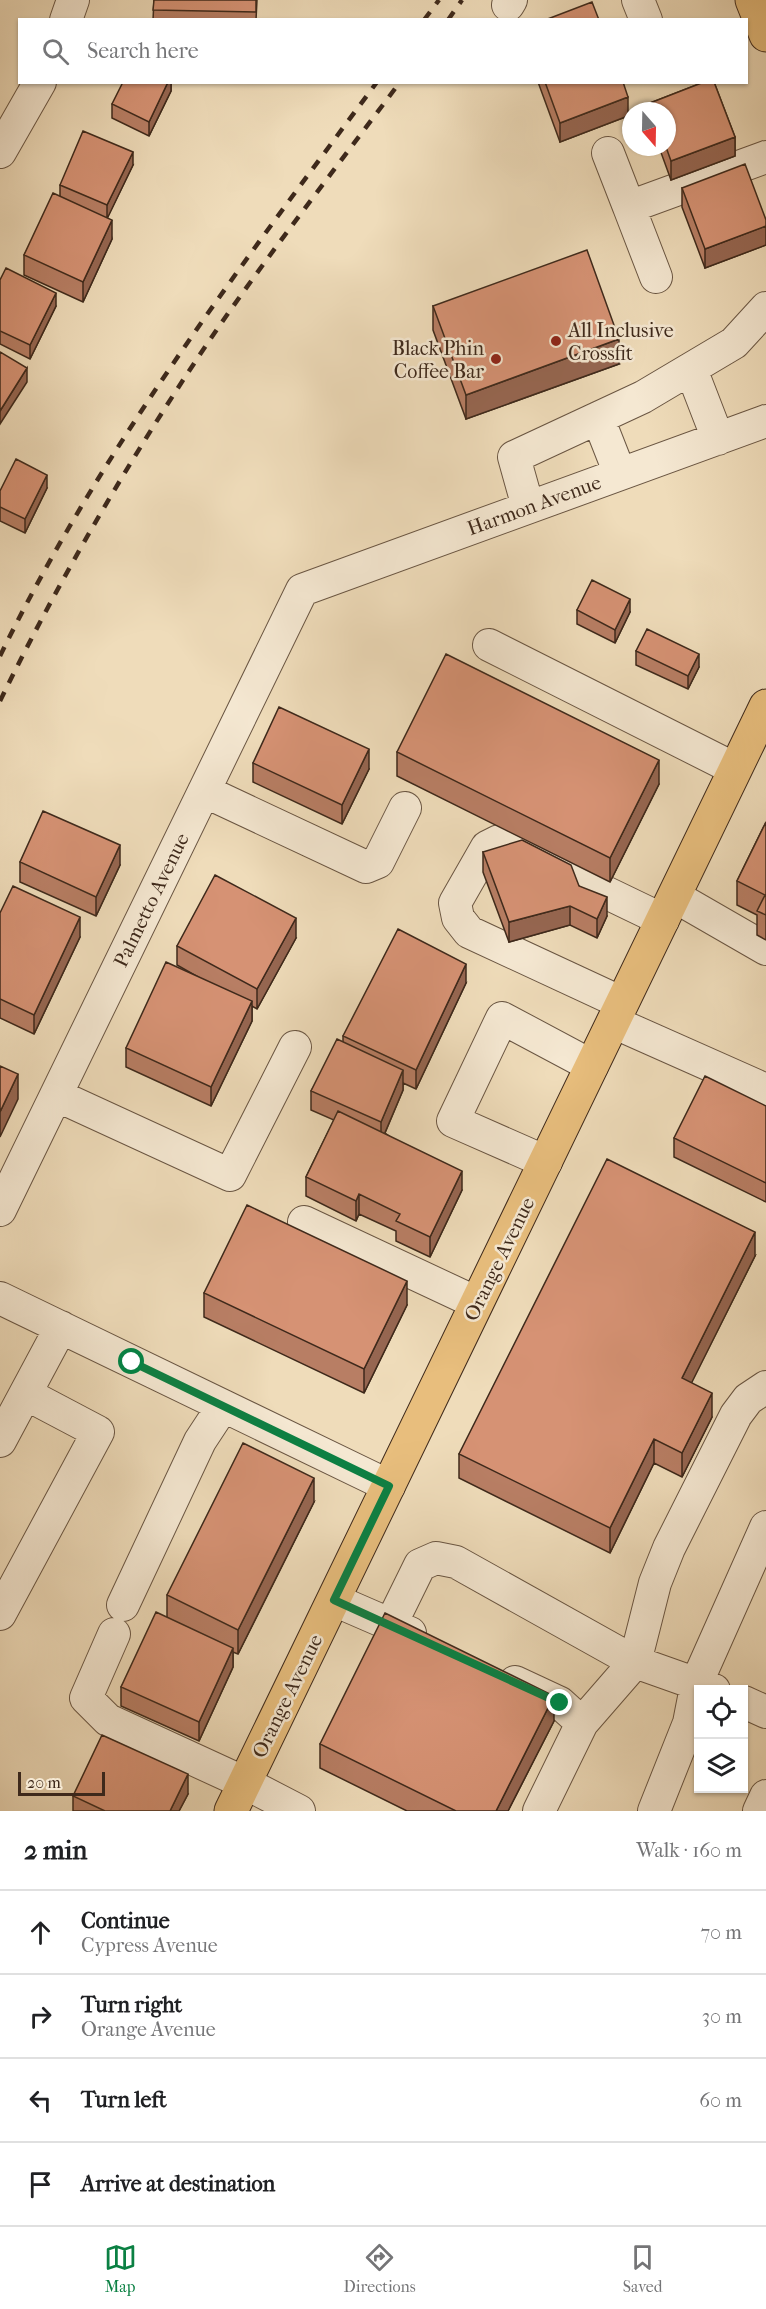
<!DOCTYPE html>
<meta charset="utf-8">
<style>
body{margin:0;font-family:"IM FELL French Canon",serif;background:#f2f2f2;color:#202124}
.controls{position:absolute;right:18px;bottom:18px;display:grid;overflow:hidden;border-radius:0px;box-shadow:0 2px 4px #0004}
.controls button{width:54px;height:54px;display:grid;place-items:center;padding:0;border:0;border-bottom:2px solid #e0e0e0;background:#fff;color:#202124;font:30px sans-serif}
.compass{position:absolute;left:622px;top:102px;width:54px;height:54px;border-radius:50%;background:#fff;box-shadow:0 2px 4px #0004;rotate:160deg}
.scale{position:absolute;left:18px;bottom:15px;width:87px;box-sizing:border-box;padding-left:6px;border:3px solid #3e291b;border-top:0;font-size:16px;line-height:21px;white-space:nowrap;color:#3e291b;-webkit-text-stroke:4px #f5e8d2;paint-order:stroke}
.stop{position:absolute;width:18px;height:18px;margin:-14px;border:4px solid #0b8043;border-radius:50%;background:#fff}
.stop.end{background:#0b8043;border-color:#fff;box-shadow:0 2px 6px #0008}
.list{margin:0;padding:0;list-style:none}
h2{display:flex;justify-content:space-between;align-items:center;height:78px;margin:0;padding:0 24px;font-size:26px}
h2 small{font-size:20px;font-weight:400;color:#757577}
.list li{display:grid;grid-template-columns:39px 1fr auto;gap:18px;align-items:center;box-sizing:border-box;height:84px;padding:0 24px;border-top:2px solid #e0e0e0}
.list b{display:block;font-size:22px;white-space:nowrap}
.list p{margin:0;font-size:20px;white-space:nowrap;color:#757577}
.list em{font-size:20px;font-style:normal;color:#757577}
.icon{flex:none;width:33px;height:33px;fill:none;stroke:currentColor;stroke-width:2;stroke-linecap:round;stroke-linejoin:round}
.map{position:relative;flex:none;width:766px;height:1811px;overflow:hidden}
.search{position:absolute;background:#fff;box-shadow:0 2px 4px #0004;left:18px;right:18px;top:18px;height:66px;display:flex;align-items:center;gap:15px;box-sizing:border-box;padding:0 21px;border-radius:0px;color:#757577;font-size:22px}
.sheet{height:414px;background:#fff}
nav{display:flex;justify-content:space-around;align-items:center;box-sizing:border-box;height:84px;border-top:2px solid #e0e0e0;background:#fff;font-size:16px;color:#757577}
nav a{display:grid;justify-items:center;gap:3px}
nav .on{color:#0b8043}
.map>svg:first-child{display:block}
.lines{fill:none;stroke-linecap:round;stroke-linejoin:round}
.minor-casing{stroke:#6a5643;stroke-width:34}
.major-casing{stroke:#3e291b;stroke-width:35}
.minor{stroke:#f5e8d2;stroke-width:32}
.major{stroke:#e8be7d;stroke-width:33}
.rail{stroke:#3e291b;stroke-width:4.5;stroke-dasharray:10 10;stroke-linecap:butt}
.wall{fill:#b87e64;stroke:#3e291b;stroke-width:1.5}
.shaded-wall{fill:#966651;stroke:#3e291b;stroke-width:1.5}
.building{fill:#d69274;stroke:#3e291b;stroke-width:1.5}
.route{stroke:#0b8043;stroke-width:8}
.poi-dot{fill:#8f2418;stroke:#f5e8d2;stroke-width:2}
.labels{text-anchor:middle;stroke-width:5;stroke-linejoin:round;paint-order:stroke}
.poi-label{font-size:20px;fill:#3e291b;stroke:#f5e8d2;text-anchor:start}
.street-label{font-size:20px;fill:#3e291b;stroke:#f5e8d2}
</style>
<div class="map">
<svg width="766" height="1811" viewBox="0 0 766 1811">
<rect width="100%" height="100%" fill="#efdcba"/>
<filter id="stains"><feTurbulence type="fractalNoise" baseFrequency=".00333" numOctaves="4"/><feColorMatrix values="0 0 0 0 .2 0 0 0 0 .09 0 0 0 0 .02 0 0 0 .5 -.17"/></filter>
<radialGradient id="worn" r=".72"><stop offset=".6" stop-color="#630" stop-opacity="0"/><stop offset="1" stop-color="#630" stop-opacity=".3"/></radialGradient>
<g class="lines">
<defs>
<path id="minor" d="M638 0 646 20
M508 5 511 0
M66 20 73 0
M0 152 40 82
M608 153 629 207 766 157
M629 207 656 277
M691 369 718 439
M598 418 620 474
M528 507 514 457 643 397 734 343 766 308
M489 645 735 769
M204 791 366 867 378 862 405 808
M674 896 766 949
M622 1003 469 932 458 918 455 903 487 847 499 841 663 920
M613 1022 766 1090
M56 1095 230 1175 295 1047
M546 1162 453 1121 502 1018 592 1066
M0 1210 302 590 766 421
M304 1222 477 1303
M0 1298 389 1486
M0 1441 61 1327
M334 1600 410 1633
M123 1605 200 1441 223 1406
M0 1614 98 1432 26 1394
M391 1624 420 1565 436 1558 456 1562 635 1662 714 1690
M114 1634 86 1698 108 1720 245 1783 299 1811
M515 1682 560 1703 582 1723
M744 1702 766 1712
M539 1811 582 1723 635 1662 655 1583 669 1548 736 1415 748 1399 766 1387
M654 1811 689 1723 697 1682 766 1527
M759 1811 766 1796"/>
<path id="major" d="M752 0 766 35
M231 1811 766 706"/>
</defs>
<use href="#minor" class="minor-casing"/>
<use href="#major" class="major-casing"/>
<use href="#minor" class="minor"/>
<use href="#major" class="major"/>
<path class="rail" d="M424 20 439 0
M448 20 462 0
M0 656C101 449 240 267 377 82
M0 701C61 576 131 457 209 341 269 253 336 168 400 82"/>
</g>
<path class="wall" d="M154 0H257L256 20H153Z
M171 82V91L149 136 112 118V104Z
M538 82H623L628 116 560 142Z
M704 82H714L735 137V156L671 180 659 147H667V111H650V103Z
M133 165 107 218 112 239 83 302 24 275V255L60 196V185Z
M682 188 766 220V245L705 268 682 207Z
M0 280 56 306 30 359 0 344Z
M433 306 619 364 466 419 433 330Z
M47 488 25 533 0 521V491Z
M577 610 630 612 615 643 577 624Z
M636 651 699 667 688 689 636 665Z
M397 752 659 784 610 882 397 776Z
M253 763 369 769 342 824 253 782Z
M766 822V940L757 935V915L737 905V881Z
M483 852 579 886 607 916 597 938 570 925 509 942 483 872Z
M20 862 120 865 96 916 20 882Z
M0 913 80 937 34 1034 0 1018Z
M296 938 257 1009 252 1006V1021L211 1106 126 1067V1048L198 977 177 965V946Z
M466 983 416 1089 403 1083V1090L385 1133 462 1190 430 1257 396 1241V1231L359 1214 356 1221 306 1196V1177L334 1120 311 1110V1091L343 1042V1036Z
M766 1106V1202L674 1157V1138Z
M755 1256 691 1383 712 1417 682 1477 654 1463 610 1553 459 1478V1454Z
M204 1293 407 1305 364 1393 204 1317Z
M314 1502 238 1654 233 1652V1667L199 1741 121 1706V1687L167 1617V1595Z
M554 1721 508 1811H407L320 1768V1744Z
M188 1794 179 1811H73V1796Z"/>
<path class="shaded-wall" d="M168 82H171V91L149 136V122Z
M628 97V116L560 142V123Z
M735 137V156L671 180V161Z
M133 152V165L107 219V205Z
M112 220V239L83 302V282Z
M766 226V245L705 268V249Z
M56 293V306L30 359V345Z
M619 339V364L466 419V395Z
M27 368V382L0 424V411Z
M47 475V488L25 533V519Z
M630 599V612L615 643V630Z
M699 654V667L688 689V676Z
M369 749V769L342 824V805Z
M659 760V784L610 882V858Z
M120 845V865L96 916V897Z
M607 897V916L597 938V919Z
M570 906V925L509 942V922Z
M80 917V937L34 1034V1015Z
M296 918V938L257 1009V989Z
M466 964V983L416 1089V1070Z
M252 1001V1021L211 1106V1087Z
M403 1070V1090L381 1142V1122Z
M18 1074V1099L0 1137V1112Z
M462 1171V1190L430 1257V1237Z
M359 1194V1214L356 1221V1201Z
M755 1232V1256L682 1402V1378Z
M407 1281V1305L364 1393V1369Z
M712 1393V1417L682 1477V1453Z
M654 1439V1463L610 1553V1528Z
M314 1478V1502L238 1654V1630Z
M233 1648V1667L199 1741V1722Z
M554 1696V1721L508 1811H496Z
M188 1774V1794L179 1811H170Z"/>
<path class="building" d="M154 0H256V12L153 10Z
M592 2 599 20H545Z
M123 82H168L149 122 112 104Z
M545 82H623L628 97 560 123Z
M704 82H714L735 137 671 161 666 147H667V111H653L650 103Z
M83 131 133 152 107 205 60 185Z
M745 164 766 220V226L705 249 682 188Z
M53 193 112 220 83 282 24 255Z
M587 250 619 339 466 395 433 306Z
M6 268 56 293 30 345 0 331V280Z
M0 352 27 368 0 411Z
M16 459 47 475 25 519 0 507V491Z
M592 580 630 599 615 630 577 610Z
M647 629 699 654 688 676 636 651Z
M446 654 659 760 610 858 397 752Z
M279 707 369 749 342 805 253 763Z
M43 811 120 845 96 897 20 862Z
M766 822V915L757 911 765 895 737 881Z
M522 840 571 865 579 886 607 897 597 919 570 906 509 922 483 852Z
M215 875 296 918 257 989 177 946Z
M13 886 80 917 34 1015 0 999V913Z
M398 929 466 964 416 1070 343 1036Z
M166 962 252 1001 211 1087 126 1048Z
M337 1039 403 1070 381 1122 311 1091Z
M0 1066 18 1074 0 1112Z
M705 1076 766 1106V1183L674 1138Z
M338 1111 462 1171 430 1237 396 1221 400 1214 359 1194 356 1201 306 1177Z
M607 1159 755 1232 682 1378 712 1393 682 1453 654 1439 610 1528 459 1454Z
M247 1205 407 1281 364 1369 204 1293Z
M243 1443 314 1478 238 1630 167 1595Z
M156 1612 233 1648 199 1722 121 1687Z
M385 1613 554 1696 496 1811H456L320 1744Z
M102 1735 188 1774 170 1811H105L73 1796Z"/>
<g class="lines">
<path class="route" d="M132 1362 389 1486 334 1600 560 1703"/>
</g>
<g class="poi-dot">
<circle cx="556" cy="341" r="6"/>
<circle cx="496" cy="359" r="6"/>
</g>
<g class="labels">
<g class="poi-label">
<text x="568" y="337">All Inclusive<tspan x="568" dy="23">Crossfit</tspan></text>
<text x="484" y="355" text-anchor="end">Black Phin<tspan x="484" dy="23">Coffee Bar</tspan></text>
</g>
<g class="street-label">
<text transform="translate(534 505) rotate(-20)" y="7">Harmon Avenue</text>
<text transform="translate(151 900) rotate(-64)" y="7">Palmetto Avenue</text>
<text transform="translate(499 1259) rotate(-64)" y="7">Orange Avenue</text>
<text transform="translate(287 1696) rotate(-64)" y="7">Orange Avenue</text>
</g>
</g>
<rect width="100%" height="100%" filter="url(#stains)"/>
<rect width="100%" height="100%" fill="url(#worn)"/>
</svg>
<div class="controls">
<button><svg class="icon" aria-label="locate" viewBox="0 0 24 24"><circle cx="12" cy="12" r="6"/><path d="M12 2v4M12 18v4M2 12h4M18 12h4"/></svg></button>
<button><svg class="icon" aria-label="layers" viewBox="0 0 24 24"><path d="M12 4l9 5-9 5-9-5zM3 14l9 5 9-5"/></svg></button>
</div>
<svg class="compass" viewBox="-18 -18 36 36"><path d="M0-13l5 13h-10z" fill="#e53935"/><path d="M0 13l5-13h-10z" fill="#757577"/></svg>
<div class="scale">20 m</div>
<div class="stop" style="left:132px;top:1362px"></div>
<div class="stop end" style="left:560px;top:1703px"></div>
<div class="search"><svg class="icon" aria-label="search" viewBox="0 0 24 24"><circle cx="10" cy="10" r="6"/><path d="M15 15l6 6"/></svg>Search here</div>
</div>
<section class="sheet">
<h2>2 min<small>Walk · 160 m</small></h2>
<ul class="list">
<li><svg class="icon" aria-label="ahead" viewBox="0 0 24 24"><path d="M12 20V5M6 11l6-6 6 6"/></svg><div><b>Continue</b><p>Cypress Avenue</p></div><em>70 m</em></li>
<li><svg class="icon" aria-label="right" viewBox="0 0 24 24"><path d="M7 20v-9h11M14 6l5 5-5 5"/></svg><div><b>Turn right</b><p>Orange Avenue</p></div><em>30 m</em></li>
<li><svg class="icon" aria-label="left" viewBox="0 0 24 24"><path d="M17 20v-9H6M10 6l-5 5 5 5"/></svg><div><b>Turn left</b></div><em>60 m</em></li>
<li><svg class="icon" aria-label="arrive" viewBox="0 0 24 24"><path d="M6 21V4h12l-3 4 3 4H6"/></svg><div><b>Arrive at destination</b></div></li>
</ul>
</section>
<nav>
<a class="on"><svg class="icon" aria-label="map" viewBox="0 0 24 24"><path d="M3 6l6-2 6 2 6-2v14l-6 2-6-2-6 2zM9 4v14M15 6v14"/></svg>Map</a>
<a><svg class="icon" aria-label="directions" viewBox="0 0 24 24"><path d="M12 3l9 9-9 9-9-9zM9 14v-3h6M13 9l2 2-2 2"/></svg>Directions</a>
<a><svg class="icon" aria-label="saved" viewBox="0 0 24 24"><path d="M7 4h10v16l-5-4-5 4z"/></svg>Saved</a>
</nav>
